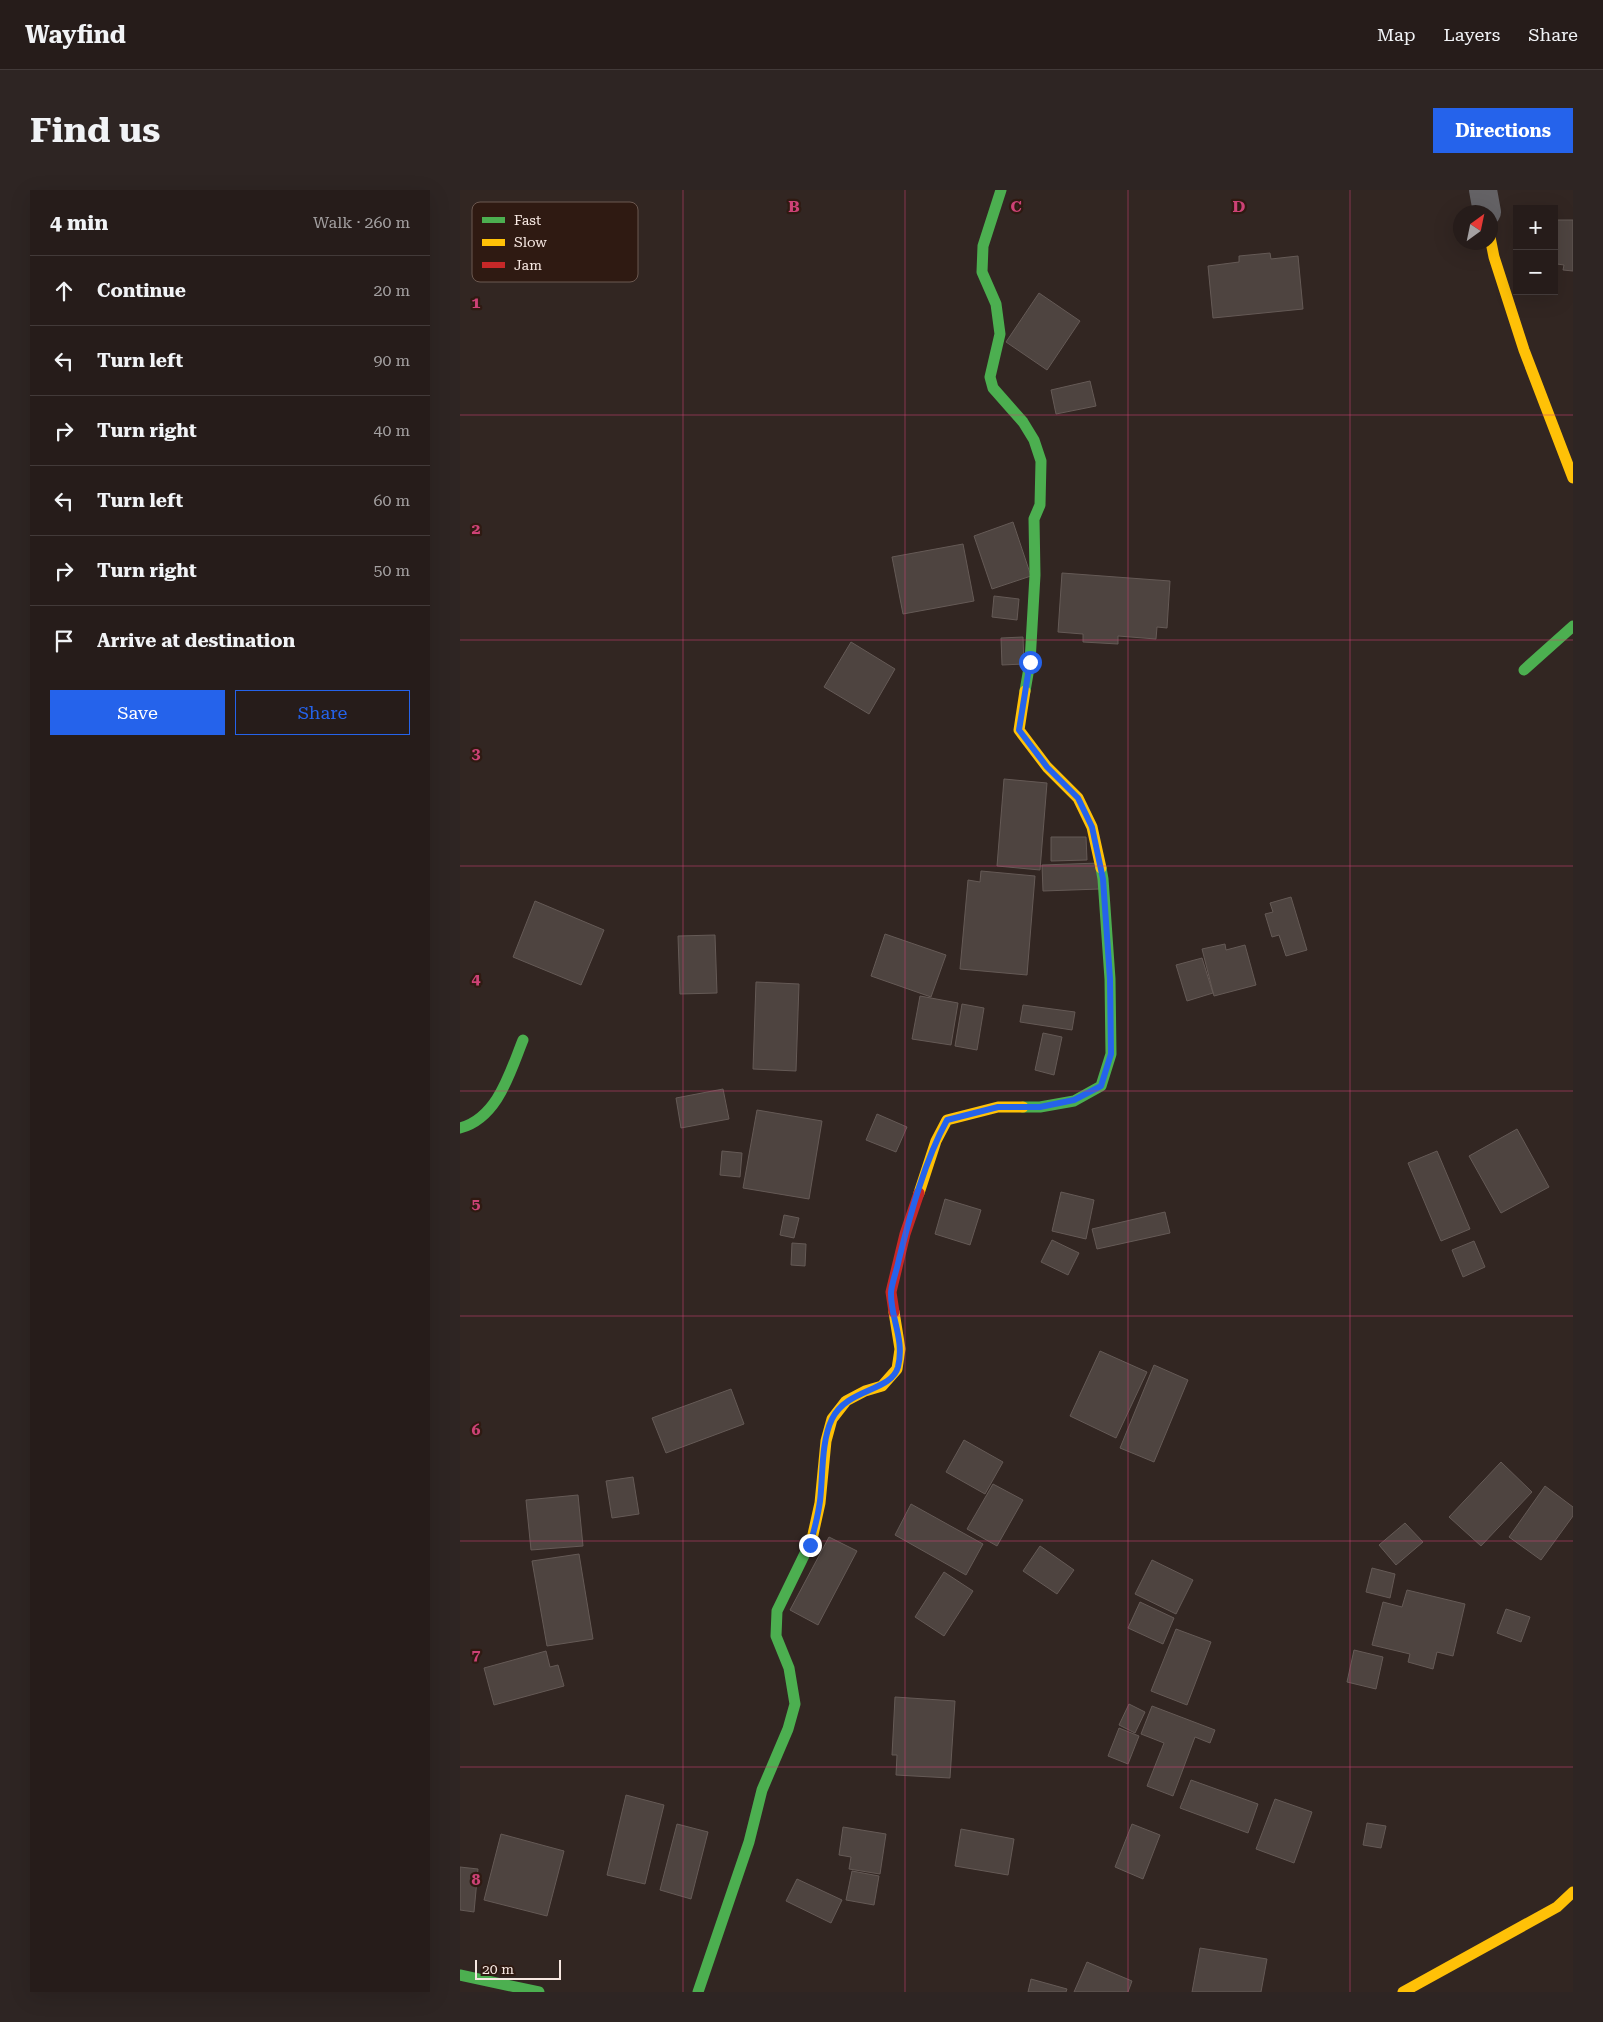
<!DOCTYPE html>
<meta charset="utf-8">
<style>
body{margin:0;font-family:"Roboto Serif",serif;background:#2e2523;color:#f1f3f6}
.controls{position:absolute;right:15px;top:15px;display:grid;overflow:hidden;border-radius:0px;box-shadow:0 5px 20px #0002}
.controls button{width:45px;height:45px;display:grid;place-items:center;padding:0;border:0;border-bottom:1px solid #423a39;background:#261c1a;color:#f1f3f6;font:25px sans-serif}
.compass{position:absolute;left:993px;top:15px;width:45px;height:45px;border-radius:50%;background:#261c1a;box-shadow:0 5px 20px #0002;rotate:33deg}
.scale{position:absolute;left:15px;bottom:12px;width:86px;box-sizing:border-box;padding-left:5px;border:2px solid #f7e8e2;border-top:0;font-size:14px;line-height:18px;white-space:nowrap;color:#f7e8e2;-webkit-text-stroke:4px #2f1a12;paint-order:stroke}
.stop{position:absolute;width:15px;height:15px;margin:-11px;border:4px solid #2563eb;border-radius:50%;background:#fff}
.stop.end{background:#2563eb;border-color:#fff;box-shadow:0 1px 5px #0008}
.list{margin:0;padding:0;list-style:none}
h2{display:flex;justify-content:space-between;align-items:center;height:65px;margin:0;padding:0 20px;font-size:21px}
h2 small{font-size:16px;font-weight:400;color:#a4a1a2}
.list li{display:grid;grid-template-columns:32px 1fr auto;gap:15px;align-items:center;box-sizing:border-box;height:70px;padding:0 20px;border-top:1px solid #423a39}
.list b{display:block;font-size:19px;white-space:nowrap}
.list em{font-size:16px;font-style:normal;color:#a4a1a2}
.actions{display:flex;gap:10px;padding:15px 20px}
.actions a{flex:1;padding:11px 0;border:1px solid #2563eb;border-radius:0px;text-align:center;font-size:18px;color:#2563eb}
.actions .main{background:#2563eb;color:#fff}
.icon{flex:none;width:28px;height:28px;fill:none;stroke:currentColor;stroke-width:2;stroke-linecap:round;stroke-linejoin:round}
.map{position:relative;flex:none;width:1113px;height:1802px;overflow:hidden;border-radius:0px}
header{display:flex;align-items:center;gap:30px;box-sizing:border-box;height:70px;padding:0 25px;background:#261c1a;border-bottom:1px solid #423a39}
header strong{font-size:24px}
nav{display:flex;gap:28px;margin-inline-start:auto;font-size:18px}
.intro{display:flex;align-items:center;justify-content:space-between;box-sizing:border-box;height:120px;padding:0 30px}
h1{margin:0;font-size:35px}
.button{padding:12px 22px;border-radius:0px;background:#2563eb;color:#fff;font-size:18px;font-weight:700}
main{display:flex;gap:30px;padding:0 30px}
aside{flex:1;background:#261c1a;border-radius:0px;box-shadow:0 5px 20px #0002}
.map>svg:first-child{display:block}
.building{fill:#4e4440;stroke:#655a56}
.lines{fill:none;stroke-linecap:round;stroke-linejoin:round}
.street{stroke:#646265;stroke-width:28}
.fast{stroke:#4caf50;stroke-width:11}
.slow{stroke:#ffc107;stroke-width:11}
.jam{stroke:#c62828;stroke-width:11}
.route{stroke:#2563eb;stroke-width:6}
.grid{fill:none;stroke:#cd4276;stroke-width:1;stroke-opacity:0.55}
.key{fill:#2f1a12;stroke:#6b5850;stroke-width:1}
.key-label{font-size:14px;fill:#f7e8e2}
.grid-label{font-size:16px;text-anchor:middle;font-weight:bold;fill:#cd4276;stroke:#2f1a12;stroke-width:4.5;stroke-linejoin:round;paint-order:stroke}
</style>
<header>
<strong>Wayfind</strong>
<nav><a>Map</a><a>Layers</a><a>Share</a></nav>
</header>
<div class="intro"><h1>Find us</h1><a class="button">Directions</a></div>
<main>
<aside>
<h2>4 min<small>Walk · 260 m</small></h2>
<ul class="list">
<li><svg class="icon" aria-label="ahead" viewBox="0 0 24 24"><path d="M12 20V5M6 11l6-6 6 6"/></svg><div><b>Continue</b></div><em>20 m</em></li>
<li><svg class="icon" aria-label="left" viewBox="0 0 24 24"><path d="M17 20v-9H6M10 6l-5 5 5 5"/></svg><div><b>Turn left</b></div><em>90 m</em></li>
<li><svg class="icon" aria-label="right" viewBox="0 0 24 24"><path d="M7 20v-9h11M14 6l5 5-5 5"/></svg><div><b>Turn right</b></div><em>40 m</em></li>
<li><svg class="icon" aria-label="left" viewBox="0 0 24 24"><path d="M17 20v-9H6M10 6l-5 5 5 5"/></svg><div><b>Turn left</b></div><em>60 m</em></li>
<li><svg class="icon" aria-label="right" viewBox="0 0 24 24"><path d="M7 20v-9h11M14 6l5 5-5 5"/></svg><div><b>Turn right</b></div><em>50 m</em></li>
<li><svg class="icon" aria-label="arrive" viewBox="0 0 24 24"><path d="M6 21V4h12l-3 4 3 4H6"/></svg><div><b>Arrive at destination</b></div></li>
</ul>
<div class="actions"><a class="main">Save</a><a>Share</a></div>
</aside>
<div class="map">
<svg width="1113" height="1802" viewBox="0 0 1113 1802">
<rect width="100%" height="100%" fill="#322622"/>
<path class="building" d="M1097 30H1113V81L1103 80 1104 75 1097 74Z
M810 63 811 69 838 66 843 119 753 128 748 76 779 72V66Z
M579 103 620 131 587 180 546 152Z
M630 191 636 216 596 224 591 200Z
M553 332 571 386 532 399 514 346Z
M503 354 514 411 443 424 432 367Z
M602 383 710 391 707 438 697 437 696 449 658 446V454L623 452V444L598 442Z
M534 406 559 409 557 430 532 427Z
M563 447 564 474 542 475 541 448Z
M391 452 435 479 409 524 364 497Z
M544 589 587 593 580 680 537 676Z
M591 647H626L627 670 591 671Z
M639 673 640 699 583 701 582 675Z
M521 681 575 686 567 785 500 779 508 690 520 692Z
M831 707 847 760 826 766 819 745 812 747 805 724 813 722 810 713Z
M75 711 144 740 121 795 53 767Z
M425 744 486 765 471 807 411 786Z
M255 745 257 803 220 804 218 746Z
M765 754 766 760 785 755 796 795 754 806 742 759Z
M742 768 753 803 727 811 716 775Z
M296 792 339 794 336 881 293 879Z
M460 806 498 813 491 855 452 849Z
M502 814 524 818 517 860 495 856Z
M563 815 615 822 612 840 560 832Z
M583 843 602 847 594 885 575 880Z
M263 899 269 929 221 938 216 908Z
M297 920 362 931 349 1009 283 998Z
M417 924 447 937 436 962 406 950Z
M1057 939 1089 997 1041 1023 1009 966Z
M262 961 282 963 280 987 260 985Z
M977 961 1010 1039 981 1051 948 973Z
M601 1002 634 1010 626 1049 592 1041Z
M485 1009 521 1020 510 1055 475 1044Z
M705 1022 710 1043 637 1059 632 1039Z
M324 1025 339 1028 334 1048 320 1045Z
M592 1050 619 1063 608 1085 581 1072Z
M1014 1051 1025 1077 1003 1087 992 1060Z
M332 1053 346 1054 345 1076 331 1075Z
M640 1161 687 1182 656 1248 610 1226Z
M694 1175 728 1190 694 1272 660 1258Z
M271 1199 284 1234 206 1263 192 1228Z
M504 1250 543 1272 525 1304 486 1282Z
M1041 1272 1072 1302 1021 1356 989 1327Z
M173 1287 179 1324 152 1328 146 1291Z
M533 1294 563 1310 537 1356 507 1339Z
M1085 1296 1113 1317V1326L1081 1370 1049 1347Z
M118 1305 123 1356 71 1360 66 1310Z
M451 1314 523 1354 506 1385 435 1345Z
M945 1333 963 1352 936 1375 919 1355Z
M369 1347 397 1361 358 1435 330 1420Z
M580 1356 614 1380 597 1404 563 1381Z
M119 1364 133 1449 87 1456 72 1371Z
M692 1370 733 1390 716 1424 675 1404Z
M912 1378 935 1384 930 1408 906 1402Z
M484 1382 513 1401 484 1446 455 1427Z
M947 1400 1005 1414 993 1466 977 1462 973 1479 948 1472 950 1464 912 1455 923 1412 942 1417Z
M680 1412 714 1428 703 1454 668 1438Z
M1046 1419 1070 1427 1061 1452 1037 1443Z
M716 1439 751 1452 727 1515 691 1501Z
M894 1460 923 1467 916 1499 887 1492Z
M86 1461 90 1477 98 1475 104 1496 34 1515 24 1478Z
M435 1507 495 1511 490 1588 436 1585 437 1565H432Z
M669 1514 685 1522 675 1543 659 1535Z
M692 1516 755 1540 750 1553 735 1547 713 1606 687 1596 704 1553 681 1544Z
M659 1538 679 1546 668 1574 648 1566Z
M731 1590 798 1614 788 1643 720 1618Z
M166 1605 204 1615 185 1694 147 1685Z
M815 1609 852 1622 834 1673 796 1659Z
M907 1633 926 1636 921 1658 903 1655Z
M217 1634 248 1642 231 1709 200 1700Z
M672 1634 700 1645 683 1689 655 1677Z
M383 1637 426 1644 420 1684 389 1679 391 1667 379 1665Z
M501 1639 554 1649 548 1685 495 1676Z
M41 1644 104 1661 87 1726 24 1710Z
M0 1677 18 1679 14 1722 0 1720Z
M392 1681 419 1686 414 1715 386 1710Z
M337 1689 382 1710 371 1733 326 1711Z
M740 1758 807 1769 801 1802H732Z
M627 1772 672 1791 668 1802H614Z
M571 1789 607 1799 606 1802H568Z"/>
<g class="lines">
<path class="street" d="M1023 0 1027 22"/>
<path class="fast" d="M541 0 523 56 522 82 536 114 540 144 530 187 533 198 563 232 574 250 581 271 580 315 574 329 575 385 570 472 565 501
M1064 480 1113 436
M563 917H580L614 911 641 896 651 864 650 789 643 689 641 678
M0 938C38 928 50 882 63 850
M0 1785 79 1802
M238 1802 289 1652 302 1600 328 1539 335 1514 329 1478 316 1446 317 1421 352 1349"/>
<path class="slow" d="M1030 47 1034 67 1064 160 1113 288
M565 501 559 540 587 577 618 608 632 637 641 678
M459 1003 476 951 487 930 538 917H563
M352 1349 360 1313 366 1251 372 1229 386 1211 405 1201 422 1196 437 1179 440 1159 434 1122
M943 1802 1097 1717 1113 1702"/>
<path class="jam" d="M434 1122 431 1102 445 1044 459 1003"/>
</g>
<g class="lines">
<path class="route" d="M350 1355C354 1341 358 1326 360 1311 363 1287 361 1251 372 1229 387 1198 431 1202 438 1177 445 1149 430 1127 431 1102 432 1092 437 1080 439 1069 450 1025 465 970 487 930L538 917H580L614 910 641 896 651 864 650 789 643 689 632 637 618 608 587 577 559 540 570 472"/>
</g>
<path class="grid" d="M223 0V1802M445 0V1802M668 0V1802M890 0V1802M0 225H1113M0 450H1113M0 676H1113M0 901H1113M0 1126H1113M0 1351H1113M0 1577H1113"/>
<rect x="12" y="12" width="166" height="80" rx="8" class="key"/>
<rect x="22" y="27" width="23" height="6" fill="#4caf50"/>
<rect x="22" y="49" width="23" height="7" fill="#ffc107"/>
<rect x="22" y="72" width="23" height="6" fill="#c62828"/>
<g class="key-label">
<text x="54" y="35">Fast</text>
<text x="54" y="57">Slow</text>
<text x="54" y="80">Jam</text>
</g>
<g class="grid-label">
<text x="334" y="22">B</text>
<text x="556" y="22">C</text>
<text x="779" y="22">D</text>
<text x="16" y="118">1</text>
<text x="16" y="344">2</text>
<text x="16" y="569">3</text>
<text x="16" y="794">4</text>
<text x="16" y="1019">5</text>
<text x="16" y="1245">6</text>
<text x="16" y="1470">7</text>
<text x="16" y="1695">8</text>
</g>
</svg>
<div class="controls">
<button>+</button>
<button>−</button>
</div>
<svg class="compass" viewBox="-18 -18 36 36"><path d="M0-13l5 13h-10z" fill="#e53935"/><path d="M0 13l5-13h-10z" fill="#a4a1a2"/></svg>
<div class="scale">20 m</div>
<div class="stop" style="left:570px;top:472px"></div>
<div class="stop end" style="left:350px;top:1355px"></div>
</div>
</main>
